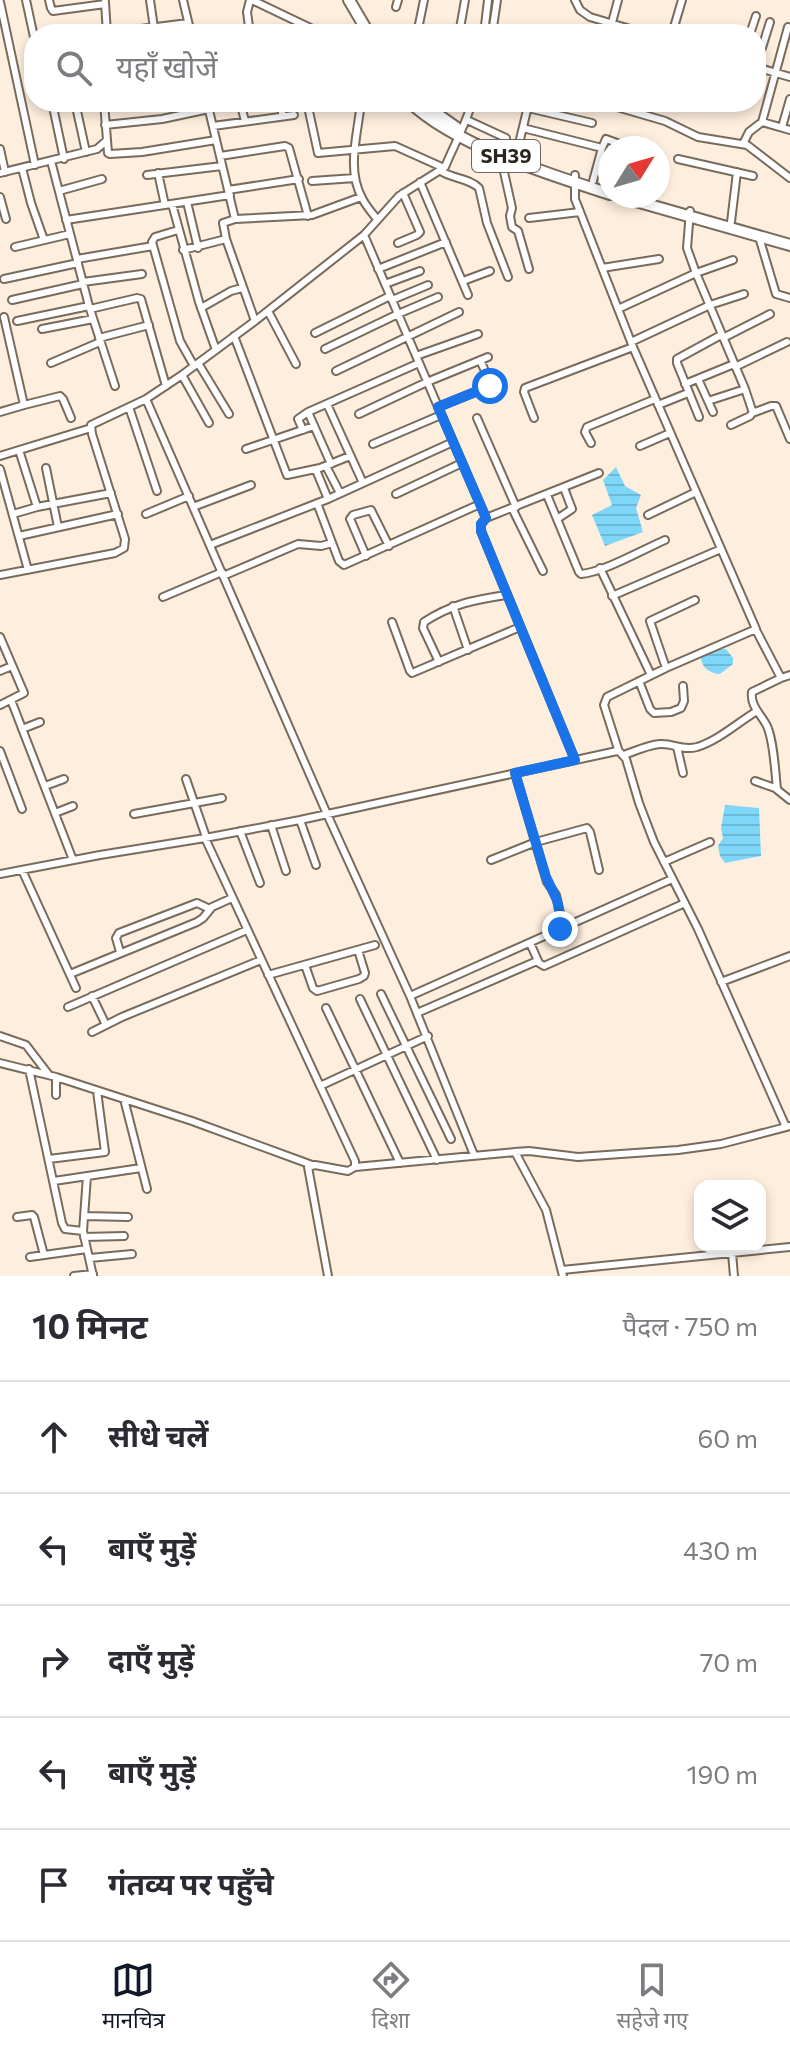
<!DOCTYPE html>
<html lang="hi">
<meta charset="utf-8">
<style>
body{margin:0;font-family:Commissioner,"Noto Sans Devanagari",sans-serif;background:#f2f2f3;color:#2b2b33}
.controls{position:absolute;right:24px;bottom:24px;display:grid;overflow:hidden;border-radius:16px;box-shadow:0 4px 12px #0003}
.controls button{width:72px;height:72px;display:grid;place-items:center;padding:0;border:0;border-bottom:2px solid #e1e1e2;background:#fff;color:#2b2b33;font:40px sans-serif}
.compass{position:absolute;left:598px;top:136px;width:72px;height:72px;border-radius:50%;background:#fff;box-shadow:0 4px 12px #0003;rotate:53deg}
.stop{position:absolute;width:24px;height:24px;margin:-18px;border:6px solid #1a73e8;border-radius:50%;background:#fff}
.stop.end{background:#1a73e8;border-color:#fff;box-shadow:0 2px 8px #0008}
.list{margin:0;padding:0;list-style:none}
h2{display:flex;justify-content:space-between;align-items:center;height:104px;margin:0;padding:0 32px;font-size:34px}
h2 small{font-size:26px;font-weight:400;color:#7c7c81}
.list li{display:grid;grid-template-columns:52px 1fr auto;gap:24px;align-items:center;box-sizing:border-box;height:112px;padding:0 32px;border-top:2px solid #e1e1e2}
.list b{display:block;font-size:30px;white-space:nowrap}
.list em{font-size:26px;font-style:normal;color:#7c7c81}
.icon{flex:none;width:44px;height:44px;fill:none;stroke:currentColor;stroke-width:2;stroke-linecap:round;stroke-linejoin:round}
.map{position:relative;flex:none;width:790px;height:1276px;overflow:hidden}
.search{position:absolute;background:#fff;box-shadow:0 4px 12px #0003;left:24px;right:24px;top:24px;height:88px;display:flex;align-items:center;gap:20px;box-sizing:border-box;padding:0 28px;border-radius:32px;color:#7c7c81;font-size:30px}
.sheet{height:664px;background:#fff}
nav{display:flex;justify-content:space-around;align-items:center;box-sizing:border-box;height:112px;border-top:2px solid #e1e1e2;background:#fff;font-size:22px;color:#7c7c81}
nav a{display:grid;justify-items:center;gap:4px}
nav .on{color:#111827}
.map>svg:first-child{display:block}
.water{fill:url(#water-rules)}
.lines{fill:none;stroke-linecap:round;stroke-linejoin:round}
.street-casing{stroke:#796b5c;stroke-width:10}
.primary-casing{stroke:#796b5c;stroke-width:14}
.street{stroke:#fff;stroke-width:6}
.primary{stroke:#fff;stroke-width:10}
.route{stroke:#1a73e8;stroke-width:10}
.labels{text-anchor:middle;stroke-width:7;stroke-linejoin:round;paint-order:stroke}
.shield{fill:#fff;stroke:#6b6662;stroke-width:2}
.shield-label{font-size:20px;font-weight:bold;fill:#2b251f}
</style>
<div class="map">
<svg width="790" height="1276" viewBox="0 0 790 1276">
<defs>
<pattern id="water-rules" width="6" height="5" patternUnits="userSpaceOnUse" patternTransform="scale(2)"><rect width="6" height="5" fill="#7ed7f9"/><path d="M0 2.5h6" fill="none" stroke="#6db8d5"/></pattern>
</defs>
<rect width="100%" height="100%" fill="#fdeedd"/>
<path class="water" d="M616 467 625 486 641 495 636 508 643 532 605 546 592 515 612 505 603 480Z
M712 649H726L733 658V664L720 674C709 673 700 667 701 655Z
M725 805 759 808 761 856 725 863 720 856 718 846 723 838 721 828Z"/>
<g class="lines">
<defs>
<path id="street" d="M26 0 34 37
M49 0 51 8 53 11 105 4
M150 0 154 28
M183 0 191 34
M250 0 247 12 250 34
M252 0 323 34
M575 0 580 10 590 17 647 34
M0 2 35 165
M105 2 107 34
M396 7 398 0
M418 29 436 34
M101 34 188 23
M417 34 424 0
M459 34 465 0
M484 34 488 0
M492 34 497 0
M609 34 618 0
M672 34 682 0
M750 34 756 16
M756 67 770 22
M756 67 790 77
M52 102 64 159
M75 102 86 152
M104 102 108 153 110 154 142 152 216 140
M207 102 235 219 223 223 226 239 255 321
M240 102 245 121
M279 102 283 116
M307 102 318 153 395 146 444 168
M361 102C358 133 346 169 362 198 366 206 372 213 377 219
M600 102 665 121 698 137 747 145 790 178
M528 108 592 123
M467 120 506 138
M762 122 790 130
M105 125 162 119 209 109
M213 126 294 115
M782 127 790 99
M523 128 602 148 606 139 628 147
M743 144 749 132 762 122 788 27
M0 149 5 172
M220 156 285 146 289 148 308 216
M506 156 504 172 512 208 510 216 512 227 518 231 529 269
M678 159 753 176
M515 160 529 102
M51 161 89 306 115 386
M22 168 31 203 44 240
M441 171C453 179 469 178 479 188L487 223 508 277
M0 173 97 149 106 141
M158 173 165 205
M147 175 222 166
M312 181 355 178
M593 181 602 148
M420 182 468 295
M228 190 299 179
M59 191 102 179
M0 197 6 219
M187 202 198 248
M172 204 199 302 216 350
M690 211 687 248 696 273 745 389 752 410 755 412 771 406H776L790 439
M529 218 580 212
M235 219 312 215 361 197
M66 220 230 195
M731 222 737 172
M178 230 155 237 152 242 180 341 194 366
M364 235 486 518 599 473
M759 237 776 294 790 298
M398 243 417 235 420 232 403 193
M15 247 70 234
M183 250 226 239
M77 259 153 246
M602 268 659 259
M378 269 446 242
M4 279 78 263
M463 281 490 271
M83 282 142 274
M385 284 420 271
M12 300 83 284
M392 300 428 285
M201 308 231 291 242 288
M90 309 137 298 141 299 166 386
M618 309 696 273 733 260
M268 311 296 364
M17 321 89 306
M42 329 93 319
M315 333 390 296
M234 336 287 475 320 468 350 456
M99 338 149 325
M723 338 770 314
M631 342 710 305 744 294
M325 349 398 314 438 297
M416 356 478 334
M51 363 100 342
M198 363 229 414
M735 367 787 342
M336 371 459 312
M182 375 209 423
M698 379 713 412
M685 384 734 364
M146 399 327 814 410 996 474 1155
M708 401 745 389
M327 404 363 483
M24 405 60 396 63 399 71 418
M658 405 688 393
M129 407 157 491
M438 407 490 386V382L480 360
M0 412 24 405 4 317
M359 414 427 382 488 357
M699 417 677 363V359L721 335
M477 418 516 507
M534 418 524 392 525 388 633 347
M731 425 750 416 753 412
M303 430 298 419 308 412
M591 443 585 432 587 427 655 399
M373 444 441 415
M640 446 670 433
M246 449 314 426
M19 450 37 507 111 493
M0 456 91 428
M331 464 308 412 419 363
M326 466 340 493
M46 468 58 527
M0 469 28 570
M316 470 328 499
M396 494 462 463
M547 495 579 572 581 574C604 572 642 550 665 540
M317 503 339 561 344 565 480 504
M193 507 251 485
M512 508 543 571
M13 514 37 507
M146 514 189 496
M648 515 696 492
M486 518 481 524V531L575 760
M557 519 572 509 564 488
M19 536 118 514
M210 545 328 499 453 442
M366 556 351 521 350 519 353 515 371 510 389 546
M600 568 651 675
M0 575 115 553 124 548 125 539 92 434 91 425 146 399 182 375 255 321 364 235 399 196 445 167C454 145 466 124 472 102
M223 576 298 544 321 546 332 543
M612 596 721 549
M163 597 222 572
M453 606 468 650
M392 622 410 671 412 673 520 627
M756 630 781 678 790 675
M0 637 24 693 0 705
M439 662 423 628 424 622C452 604 473 600 506 595
M666 668 650 621 695 600
M0 671 12 666
M639 681 650 709 654 713 671 712 681 708 684 701 683 686
M11 700 73 860
M22 729 40 722
M677 747 683 773
M618 750 626 759 639 803 654 842 698 929 786 1127
M0 751 22 809
M624 755C635 751 648 745 660 744 674 743 681 751 697 747 719 740 737 723 757 711
M515 773 547 882 556 895 563 928
M186 779 206 837
M755 781 775 788 790 800
M45 786 64 779
M777 789C775 771 774 742 767 726 761 714 750 706 752 692L781 678
M55 813 73 806
M134 814 222 798
M300 820 316 865
M271 825 286 871
M240 831 260 883
M491 860 536 842 587 828 590 832 599 870
M664 862 710 842
M22 870 76 988
M0 874 100 855 205 838
M530 943 539 963 544 966 685 903
M120 952 116 938 119 933 197 903 210 909
M305 965 313 988 317 991 359 979 364 976 365 973 358 950
M70 974 197 922 203 918 212 907 232 898
M268 975 375 945
M721 982 790 956
M381 994 451 1139
M92 996 106 1025
M410 996 672 879
M360 999 437 1160
M68 1007 247 930
M326 1008 400 1163
M417 1013 537 961
M92 1032 122 1017 261 960
M0 1036 26 1045 49 1075
M0 1063 56 1077 192 1121 312 1165
M29 1069 62 1223 65 1229 83 1231
M56 1077V1095
M320 1086 428 1036
M124 1099 147 1189
M515 1152 546 1210 563 1276
M49 1159 105 1152 97 1091
M355 1167 515 1152 529 1151 578 1157 678 1150 721 1144 790 1126
M87 1176 83 1231 93 1276
M54 1181 141 1168
M85 1216 128 1217
M17 1217 32 1215 34 1217 44 1255
M84 1237 124 1236
M732 1253 734 1276
M30 1257 87 1249
M90 1258 132 1254
M562 1270 790 1247
M74 1276 93 1274
M328 1276 308 1167 315 1165 348 1171 355 1167V1161L205 838 300 820 617 751 618 749 604 705 607 697 666 668 756 629 633 347 575 199V175"/>
<path id="primary" d="M349 0 369 34
M410 102C454 145 551 175 610 194
M420 102 457 128
M618 196 790 245"/>
</defs>
<use href="#street" class="street-casing"/>
<use href="#primary" class="primary-casing"/>
<use href="#street" class="street"/>
<use href="#primary" class="primary"/>
</g>
<g class="lines">
<path class="route" d="M490 386 438 407 486 518 481 524V531L575 760 515 773 546 877 557 900 563 928 560 929"/>
</g>
<g class="labels">
<rect class="shield" x="472" y="140" width="68" height="32" rx="6"/>
<g class="shield-label">
<text x="506" y="163">SH39</text>
</g>
</g>
</svg>
<div class="controls">
<button><svg class="icon" aria-label="layers" viewBox="0 0 24 24"><path d="M12 4l9 5-9 5-9-5zM3 14l9 5 9-5"/></svg></button>
</div>
<svg class="compass" viewBox="-18 -18 36 36"><path d="M0-13l5 13h-10z" fill="#e53935"/><path d="M0 13l5-13h-10z" fill="#7c7c81"/></svg>
<div class="stop" style="left:490px;top:386px"></div>
<div class="stop end" style="left:560px;top:929px"></div>
<div class="search"><svg class="icon" aria-label="search" viewBox="0 0 24 24"><circle cx="10" cy="10" r="6"/><path d="M15 15l6 6"/></svg>यहाँ खोजें</div>
</div>
<section class="sheet">
<h2>10 मिनट<small>पैदल · 750 m</small></h2>
<ul class="list">
<li><svg class="icon" aria-label="ahead" viewBox="0 0 24 24"><path d="M12 20V5M6 11l6-6 6 6"/></svg><div><b>सीधे चलें</b></div><em>60 m</em></li>
<li><svg class="icon" aria-label="left" viewBox="0 0 24 24"><path d="M17 20v-9H6M10 6l-5 5 5 5"/></svg><div><b>बाएँ मुड़ें</b></div><em>430 m</em></li>
<li><svg class="icon" aria-label="right" viewBox="0 0 24 24"><path d="M7 20v-9h11M14 6l5 5-5 5"/></svg><div><b>दाएँ मुड़ें</b></div><em>70 m</em></li>
<li><svg class="icon" aria-label="left" viewBox="0 0 24 24"><path d="M17 20v-9H6M10 6l-5 5 5 5"/></svg><div><b>बाएँ मुड़ें</b></div><em>190 m</em></li>
<li><svg class="icon" aria-label="arrive" viewBox="0 0 24 24"><path d="M6 21V4h12l-3 4 3 4H6"/></svg><div><b>गंतव्य पर पहुँचे</b></div></li>
</ul>
</section>
<nav>
<a class="on"><svg class="icon" aria-label="map" viewBox="0 0 24 24"><path d="M3 6l6-2 6 2 6-2v14l-6 2-6-2-6 2zM9 4v14M15 6v14"/></svg>मानचित्र</a>
<a><svg class="icon" aria-label="directions" viewBox="0 0 24 24"><path d="M12 3l9 9-9 9-9-9zM9 14v-3h6M13 9l2 2-2 2"/></svg>दिशा</a>
<a><svg class="icon" aria-label="saved" viewBox="0 0 24 24"><path d="M7 4h10v16l-5-4-5 4z"/></svg>सहेजे गए</a>
</nav>
